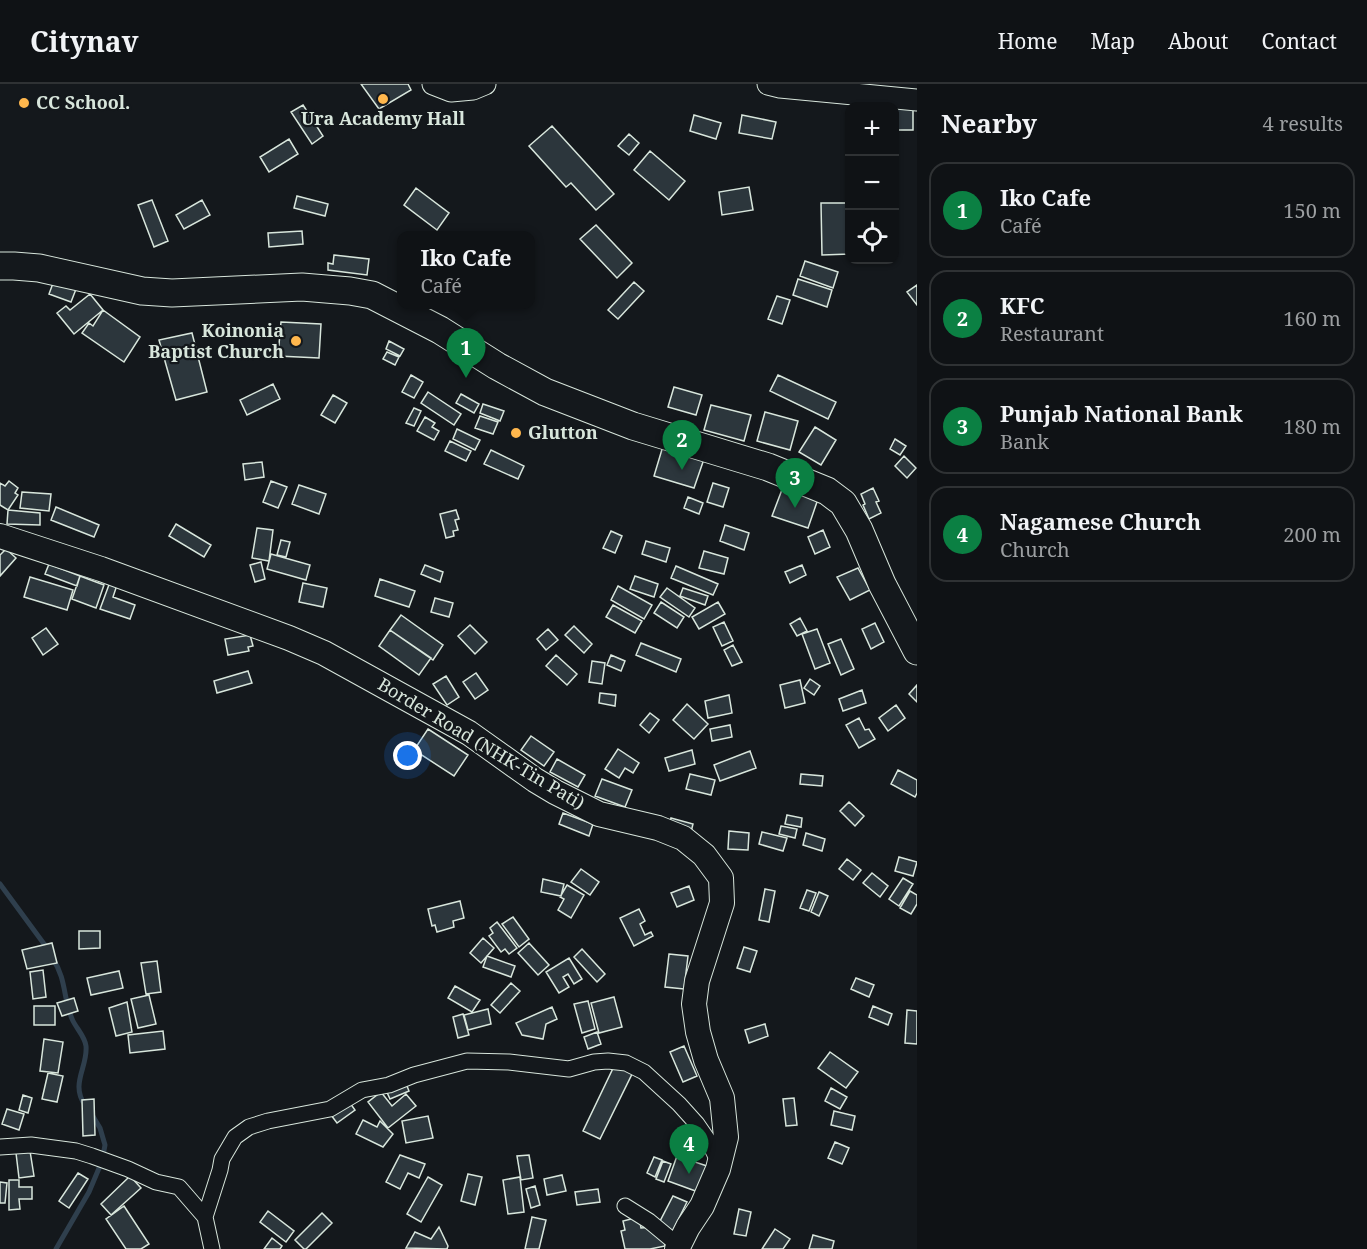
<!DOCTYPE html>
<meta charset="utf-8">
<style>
body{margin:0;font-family:"Noto Serif",serif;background:#1d2022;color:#f1f3f6}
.controls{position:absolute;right:18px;top:18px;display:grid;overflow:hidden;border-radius:12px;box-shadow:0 2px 4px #0004}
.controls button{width:54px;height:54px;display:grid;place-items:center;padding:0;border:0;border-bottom:2px solid #2f3234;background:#0f1215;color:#f1f3f6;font:30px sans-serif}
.you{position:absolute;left:408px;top:672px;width:21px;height:21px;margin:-15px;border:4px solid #fff;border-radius:50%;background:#1a73e8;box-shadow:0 0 0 9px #1a73e833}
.badge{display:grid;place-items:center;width:39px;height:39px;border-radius:50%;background:#0b8043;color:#fff;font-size:20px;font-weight:700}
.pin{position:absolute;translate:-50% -50px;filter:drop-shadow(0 2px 3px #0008)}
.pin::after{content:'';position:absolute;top:32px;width:21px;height:18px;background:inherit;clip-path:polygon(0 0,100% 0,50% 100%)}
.popup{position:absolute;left:397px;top:147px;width:138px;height:78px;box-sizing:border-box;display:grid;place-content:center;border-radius:12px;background:#0f1215;filter:drop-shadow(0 2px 4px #0005);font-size:20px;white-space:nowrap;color:#9b9ea0}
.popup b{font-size:22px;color:#f1f3f6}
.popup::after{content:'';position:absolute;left:50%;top:100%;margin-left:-12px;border:12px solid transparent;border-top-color:#0f1215}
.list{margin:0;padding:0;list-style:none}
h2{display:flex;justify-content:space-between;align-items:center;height:78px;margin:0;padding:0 24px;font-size:26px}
h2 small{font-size:20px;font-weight:400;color:#9b9ea0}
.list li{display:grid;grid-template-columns:39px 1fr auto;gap:18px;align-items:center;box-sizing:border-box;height:96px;margin:0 12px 12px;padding:0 12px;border:2px solid #2f3234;border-radius:18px}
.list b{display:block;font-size:22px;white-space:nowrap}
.list p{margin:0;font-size:20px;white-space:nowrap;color:#9b9ea0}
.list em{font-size:20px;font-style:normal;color:#9b9ea0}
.icon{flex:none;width:33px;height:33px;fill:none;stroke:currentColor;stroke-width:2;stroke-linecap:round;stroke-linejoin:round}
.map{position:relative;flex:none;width:917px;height:1165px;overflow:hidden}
header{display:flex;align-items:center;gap:36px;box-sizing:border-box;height:84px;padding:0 30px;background:#0f1215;border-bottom:2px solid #2f3234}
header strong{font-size:28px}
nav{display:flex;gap:33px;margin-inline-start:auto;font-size:21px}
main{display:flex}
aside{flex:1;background:#0f1215}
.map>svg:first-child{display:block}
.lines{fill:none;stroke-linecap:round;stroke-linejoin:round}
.stream{stroke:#2f3f4d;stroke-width:5}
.building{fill:#2c363c;stroke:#d8e6dc;stroke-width:1.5}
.street-casing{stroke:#d8e6dc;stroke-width:17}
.secondary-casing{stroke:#d8e6dc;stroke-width:23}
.primary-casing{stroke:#d8e6dc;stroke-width:26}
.highway-casing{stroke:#d8e6dc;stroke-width:29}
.street{stroke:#14181c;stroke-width:15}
.secondary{stroke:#14181c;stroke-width:21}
.primary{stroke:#14181c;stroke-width:24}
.highway{stroke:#14181c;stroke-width:27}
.poi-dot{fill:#ffb74d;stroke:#14181c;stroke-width:2}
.labels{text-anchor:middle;stroke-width:4.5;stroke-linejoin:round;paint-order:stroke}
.poi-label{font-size:18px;font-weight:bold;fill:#d8e6dc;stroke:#14181c;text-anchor:start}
.street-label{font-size:18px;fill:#d8e6dc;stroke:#14181c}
</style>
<header>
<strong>Citynav</strong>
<nav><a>Home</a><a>Map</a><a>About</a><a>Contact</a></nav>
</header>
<main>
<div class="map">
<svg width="917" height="1165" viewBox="0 0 917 1165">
<rect width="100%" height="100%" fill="#14181c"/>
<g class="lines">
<path class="stream" d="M0 800 47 864
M53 875C67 896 63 917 73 937 77 945 85 953 86 962 88 983 70 1000 85 1021
M56 1165 89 1108 102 1077 105 1061 100 1044 91 1029"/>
</g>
<path class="building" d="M361 0H408L411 6 379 25Z
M303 21 323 52 312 60 291 28Z
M872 22H913V46H894V22Z
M694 31 721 39 716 55 690 47Z
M742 31 776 38 772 55 739 49Z
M552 42 614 110 596 126 571 99 566 103 529 62Z
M629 50 639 59 629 71 618 62Z
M289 55 298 70 269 88 260 73Z
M650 67 685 97 669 116 634 86Z
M749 103 753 126 722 131 719 108Z
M416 104 449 129 437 146 404 121Z
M297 112 328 120 325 132 294 124Z
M152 116 168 157 154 163 138 121Z
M202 116 210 131 184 145 176 131Z
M821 119H850V170L822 171Z
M596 141 632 179 617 194 580 155Z
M302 147 303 160 269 163 268 149Z
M334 171 369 175 367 191 328 186V179L333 180Z
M805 177 838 188 833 204 800 192Z
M56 191 78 200 71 218 49 210Z
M798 195 832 206 827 223 793 211Z
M634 198 644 207 618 235 608 226Z
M917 201V221L907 208Z
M90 210 103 226 74 250 57 229 66 222 70 226Z
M777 212 790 216 782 240 768 235Z
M103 226 140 253 124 278 82 249 89 239 93 242Z
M281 238 321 240 319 274 278 272Z
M192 249 207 308 176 316 159 256Z
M389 257 404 265 400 272 386 265Z
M387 268 399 273 395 281 383 275Z
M411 291 423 298 414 314 402 308Z
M778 291 836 318 828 335 770 307Z
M273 300 280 315 247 331 240 316Z
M674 303 702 311 696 331 668 323Z
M428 308 461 330 454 341 421 319Z
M461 310 479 320 474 329 456 319Z
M333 311 347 319 335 339 321 331Z
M483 320 504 327 500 337 480 329Z
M711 321 751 331 744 357 704 346Z
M414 324 421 327 414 342 406 339Z
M765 328 798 337 790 366 757 357Z
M480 332 498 338 493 350 475 344Z
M425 333 435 339 432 343 439 347 434 356 417 347Z
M815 343 836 356 821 381 799 368Z
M457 345 480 356 475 366 453 355Z
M895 355 906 362 900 371 890 365Z
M450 357 471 367 466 377 445 367Z
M663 362 704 375 694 404 654 392Z
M491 366 524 382 518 395 484 380Z
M904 372 916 384 907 394 895 382Z
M262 378 264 393 245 396 243 380Z
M9 397 18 404 15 409 18 411 8 426 0 421V399L5 402Z
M271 397 287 403 278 424 263 418Z
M713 399 729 404 723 423 707 418Z
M299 401 326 410 319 430 292 420Z
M783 403 818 415 808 444 772 432Z
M873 404 879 417 876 418 881 429 869 435 863 421 865 420 861 410Z
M22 408 51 410 49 427 20 424Z
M688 413 703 419 699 430 684 424Z
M56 423 99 441 94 453 51 436Z
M8 426 40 429V441L7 440Z
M456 426 459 435 455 436 458 446 453 447 454 452 446 454 440 430Z
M176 440 211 461 204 473 169 452Z
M725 441 749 449 744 466 720 457Z
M257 444 273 446 269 477 252 474Z
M823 446 830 463 815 470 808 453Z
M611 447 622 452 615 469 603 464Z
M281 456 290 458 286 473 277 471Z
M646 457 670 464 666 478 642 470Z
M6 465 16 474 0 492V471Z
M704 467 728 474 724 490 699 484Z
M271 470 310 481 306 496 267 485Z
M261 478 265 495 255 498 250 481Z
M49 480 80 492 77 502 45 490Z
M425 481 443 488 440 498 421 490Z
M802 481 806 491 790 499 785 488Z
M676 482 718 500 713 511 671 494Z
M858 484 870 506 850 516 837 493Z
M80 492 104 501 96 524 72 515Z
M635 492 658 500 654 513 630 505Z
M30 493 73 506 67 526 24 513Z
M380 495 415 507 409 523 375 512Z
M110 498 117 501 113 513 135 521 130 535 100 525Z
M303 499 327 504 323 523 299 518Z
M618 502 652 521 644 535 611 516Z
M667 504 695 524 689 533 660 513Z
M683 504 708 512 705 521 680 512Z
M435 514 453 519 449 533 431 528Z
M661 518 684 533 677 544 654 529Z
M718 518 725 530 699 545 692 533Z
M613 521 642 537 635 549 606 533Z
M401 531 443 561 433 576 390 546Z
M800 534 807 547 797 552 790 540Z
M724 538 733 557 722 562 713 543Z
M875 539 884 558 871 565 862 545Z
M470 541 487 558 475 570 458 552Z
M574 542 592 560 584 569 565 551Z
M46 544 58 560 43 571 32 554Z
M548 545 558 556 546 566 537 555Z
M817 545 830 579 815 585 802 550Z
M390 546 431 574 419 591 379 562Z
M250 551 253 562 248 563 249 567 228 571 225 555Z
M841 555 854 585 841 591 828 560Z
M641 559 681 575 676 588 636 571Z
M733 561 742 578 732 582 724 566Z
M556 571 577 590 567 601 546 582Z
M611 571 625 577 621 587 607 581Z
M592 577 605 579 602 600 589 598Z
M248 587 252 599 217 609 214 597Z
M476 589 488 606 475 615 463 598Z
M446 592 459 613 447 621 433 600Z
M810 595 820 602 814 611 804 604Z
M800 596 805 619 785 624 780 601Z
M917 601V618L909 610Z
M862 606 866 619 843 627 839 615Z
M600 609 616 611 615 622 599 619Z
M729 611 732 629 708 634 705 617Z
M687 620 708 640 694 655 673 636Z
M896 621 905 634 888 647 879 634Z
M650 629 659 636 649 649 640 641Z
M859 634 865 646 869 645 875 655 859 664 846 641Z
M730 641 732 653 712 657 710 645Z
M428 645 468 671 454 692 414 666Z
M531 652 554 668 544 682 521 666Z
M618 665 639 679 633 689 625 684 619 694 605 685Z
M692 666 695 680 669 687 665 674Z
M750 667 756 684 720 697 714 681Z
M557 675 585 691 578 703 550 688Z
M898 686 917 696V709L915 713 891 700Z
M690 690 715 696 711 711 686 705Z
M801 690 823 692 822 702 800 700Z
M602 695 632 706 625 723 595 712Z
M849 718 864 732 855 742 840 727Z
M563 729 593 740 589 752 559 740Z
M787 731 802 734 801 743 785 740Z
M671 734 693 740 691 748 669 742Z
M781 742 797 745 795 754 779 750Z
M729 747 749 749 748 766 728 765Z
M762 748 787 754 783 767 759 760Z
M806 749 825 755 822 767 803 761Z
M899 773 917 778 913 792 895 787Z
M847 775 861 786 853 796 839 785Z
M581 785 599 798 590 811 571 798Z
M872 789 888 802 880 813 863 799Z
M903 794 913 800 899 822 889 815Z
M543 795 564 800 561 812 541 808Z
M567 801 584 811 571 834 558 826 564 815 560 813Z
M689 802 694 816 677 823 671 809Z
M765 805 775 807 769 838 759 836Z
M807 806 816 809 809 827 800 824Z
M910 807 917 811V820L911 830 900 824Z
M819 808 828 812 819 832 811 828Z
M460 817 464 834 453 837 454 843 437 848 435 841 432 842 428 825Z
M639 825 645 837 640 840 645 851 651 848 653 852 634 862 620 834Z
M513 833 529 855 519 863 502 840Z
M497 838 517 864 509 870 505 865 501 868 489 852 493 849 490 844Z
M79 847H100V864L79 865Z
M483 854 494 864 481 879 470 869Z
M52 859 57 879 27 885 22 866Z
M529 859 549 881 538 891 518 869Z
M744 863 757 867 750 888 737 884Z
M582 865 605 890 597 898 574 873Z
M669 870 688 872 684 905 665 903Z
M487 872 515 882 511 893 483 883Z
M569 874 582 895 574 900 568 890 563 893 569 903 559 909 546 888Z
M157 877 161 908 146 910 141 879Z
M43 886 46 913 33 915 30 888Z
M119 887 123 904 91 911 87 894Z
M856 894 874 901 869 913 851 905Z
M511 899 520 907 500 929 491 921Z
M455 902 480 916 472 928 448 914Z
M149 911 156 940 138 944 131 915Z
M614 913 622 943 599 949 591 919Z
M74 914 78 927 62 932 57 919Z
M588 917 595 945 582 949 574 920Z
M127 918 132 948 116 952 109 924Z
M34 922H55V941H34Z
M873 922 892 930 888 941 869 933Z
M552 923 557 935 546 940 543 955 522 951 516 939Z
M488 925 491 940 468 946 464 931Z
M907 926 917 927V960L905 959Z
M463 930 469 951 458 954 453 933Z
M765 940 768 952 749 959 745 946Z
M163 947 165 965 130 969 128 951Z
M597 948 601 960 588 965 584 953Z
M44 955 63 958 58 989 40 987Z
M684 962 697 992 683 998 670 968Z
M830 968 858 988 846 1004 818 984Z
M617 976 635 984 600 1055 583 1047Z
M48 989 63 992 57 1018 42 1015Z
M405 997 409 1007 390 1015 386 1006Z
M831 1004 847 1013 840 1025 825 1017Z
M381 1008 392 1022 406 1010 416 1022 388 1044 368 1018Z
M23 1011 32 1014 28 1029 19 1026Z
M794 1014 797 1041 786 1042 783 1015Z
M94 1015 95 1051 83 1052 82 1016Z
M350 1019 355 1026 337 1039 328 1027Z
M7 1025 24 1030 19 1046 2 1040Z
M834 1027 855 1032 852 1046 831 1041Z
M428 1032 433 1054 406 1059 402 1037Z
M363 1036 377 1043 380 1037 393 1050 383 1063 356 1050Z
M835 1058 849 1064 842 1080 828 1074Z
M30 1067 34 1092 19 1094 16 1069Z
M400 1071 425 1080 419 1094 408 1089 400 1105 386 1098Z
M529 1071 533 1094 521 1096 517 1072Z
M677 1072 710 1083 701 1109 668 1097Z
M654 1073 662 1076 655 1093 647 1089Z
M663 1077 671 1080 664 1098 656 1095Z
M78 1089 88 1095 69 1124 59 1117Z
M468 1090 482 1093 475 1121 461 1117Z
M562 1091 566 1107 547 1111 544 1095Z
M130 1092 141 1104 111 1131 101 1120Z
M428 1093 442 1101 421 1138 407 1130Z
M520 1093 524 1128 508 1130 503 1096Z
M9 1096H19V1103H32V1115H19L20 1125 9 1126Z
M0 1098 7 1099 5 1119H0Z
M535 1102 540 1121 531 1124 526 1105Z
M598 1105 600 1118 577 1121 575 1108Z
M673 1112 687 1118 672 1148 658 1141Z
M124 1122 149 1160 141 1165H126L106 1135Z
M739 1125 751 1128 746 1152 734 1150Z
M268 1127 294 1147 286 1158 260 1138Z
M322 1129 332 1139 306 1165H304L295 1156Z
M532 1133 546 1136 539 1165H525Z
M639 1133 641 1144 653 1143 663 1149 665 1162 650 1165H625L621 1147 625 1146 623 1137Z
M439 1143 448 1162 447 1165 406 1164 415 1148 431 1155Z
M775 1145 790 1155 783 1165H762Z
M813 1151 834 1157 832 1165H809Z
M272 1154 282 1162 280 1165H264Z"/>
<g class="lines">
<defs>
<path id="street" d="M0 1063 31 1061 76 1067 92 1072 128 1085 156 1098 179 1103 205 1133
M625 1122 649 1137 678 1161
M212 1165 205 1133 220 1086 222 1075 235 1053 249 1043 268 1037 330 1025 362 1006 389 1001 414 991 467 977 509 978 569 985 594 978 608 977 626 979 644 988 679 1020 697 1040 708 1056 719 1079"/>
<path id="secondary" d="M433 0 451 7 473 5 485 0
M768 0 780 3 917 16"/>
<path id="primary" d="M0 452 101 485 289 554 324 569 469 649 535 696 555 708 599 730 658 744 683 754 704 771 721 794 722 819 697 897 694 920 698 948 706 976 722 1014 726 1053 718 1085 702 1122 688 1143 677 1165"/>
<path id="highway" d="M0 182H14L39 184 142 207 172 209 302 203 350 207 372 211 440 246 497 282 545 308 633 342 768 383 827 407 843 419 859 446 882 500 917 567"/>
</defs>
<use href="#street" class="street-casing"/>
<use href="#secondary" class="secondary-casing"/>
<use href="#primary" class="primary-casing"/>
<use href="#highway" class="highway-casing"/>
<use href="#street" class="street"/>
<use href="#secondary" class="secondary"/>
<use href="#primary" class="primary"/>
<use href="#highway" class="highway"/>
</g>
<g class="poi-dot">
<circle cx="383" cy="15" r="6"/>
<circle cx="24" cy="19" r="6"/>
<circle cx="296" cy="257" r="6"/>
<circle cx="516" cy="349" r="6"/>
</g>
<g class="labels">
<g class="poi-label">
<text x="36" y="25">CC School.</text>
<text x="383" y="41" text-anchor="middle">Ura Academy Hall</text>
<text x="284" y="253" text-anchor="end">Koinonia<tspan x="284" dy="21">Baptist Church</tspan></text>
<text x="528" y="355">Glutton</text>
</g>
<g class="street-label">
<text transform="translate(481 660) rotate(31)" y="6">Border Road (NHK-Tin Pati)</text>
</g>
</g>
</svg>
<div class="controls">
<button>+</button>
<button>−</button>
<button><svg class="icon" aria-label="locate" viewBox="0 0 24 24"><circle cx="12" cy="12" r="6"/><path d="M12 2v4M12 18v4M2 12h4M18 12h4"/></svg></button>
</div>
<div class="you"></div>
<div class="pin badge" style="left:466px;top:294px">1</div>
<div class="popup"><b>Iko Cafe</b>Café</div>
<div class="pin badge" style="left:682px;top:386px">2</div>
<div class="pin badge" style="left:795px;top:424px">3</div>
<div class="pin badge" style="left:689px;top:1090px">4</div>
</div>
<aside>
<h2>Nearby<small>4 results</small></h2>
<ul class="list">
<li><span class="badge">1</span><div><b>Iko Cafe</b><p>Café</p></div><em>150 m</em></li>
<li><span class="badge">2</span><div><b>KFC</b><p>Restaurant</p></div><em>160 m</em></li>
<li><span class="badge">3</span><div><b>Punjab National Bank</b><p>Bank</p></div><em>180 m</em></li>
<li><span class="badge">4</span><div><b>Nagamese Church</b><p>Church</p></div><em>200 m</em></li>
</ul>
</aside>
</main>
